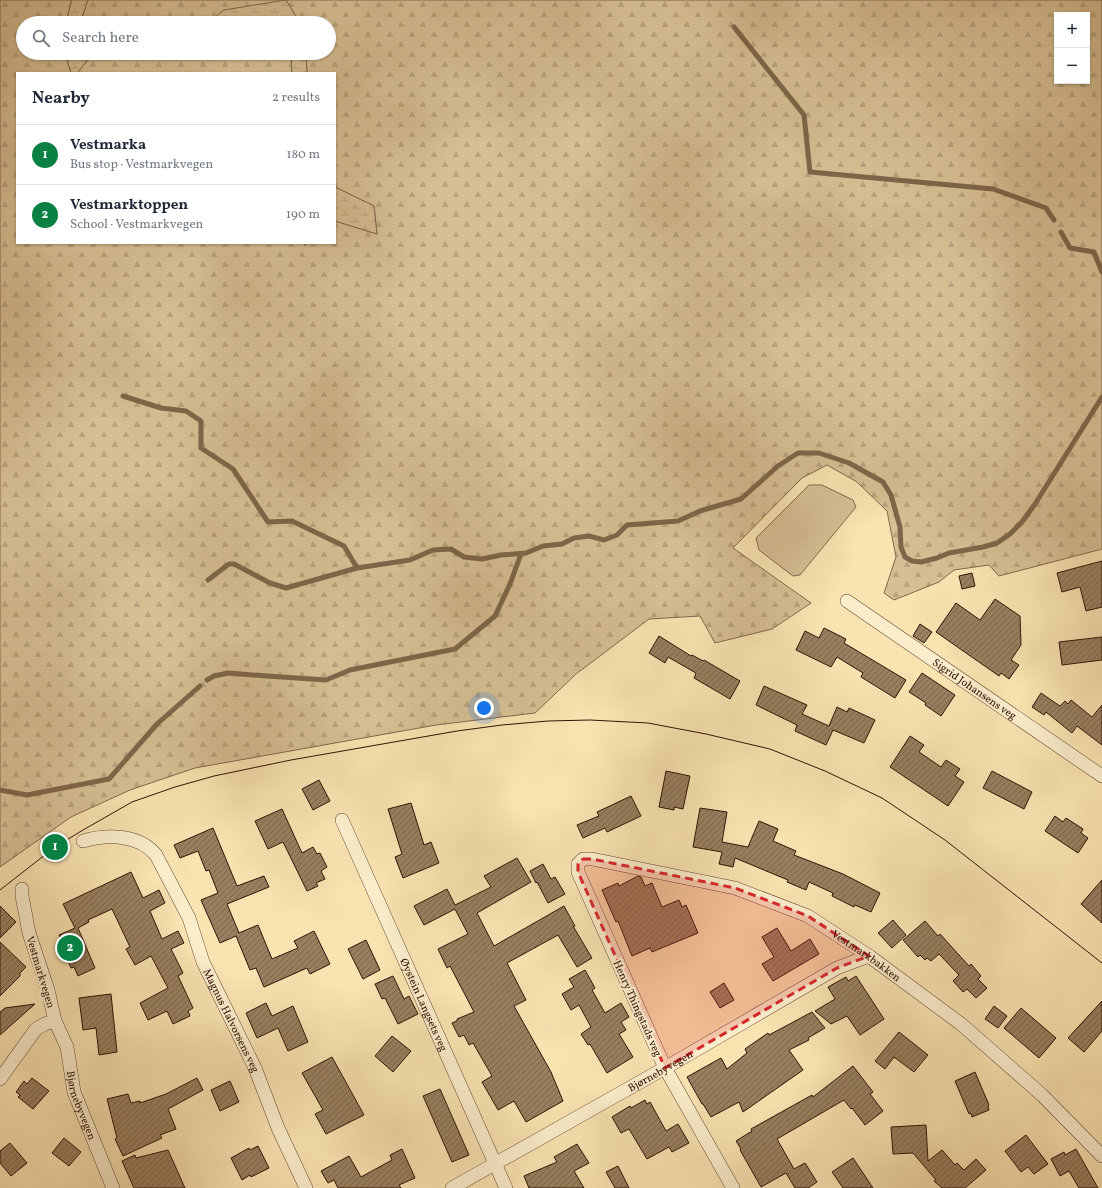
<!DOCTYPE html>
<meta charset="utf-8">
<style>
body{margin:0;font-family:Vollkorn,serif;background:#f6f6f7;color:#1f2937}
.controls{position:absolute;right:12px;top:12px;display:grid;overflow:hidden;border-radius:0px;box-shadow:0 1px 3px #0004}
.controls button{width:36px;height:36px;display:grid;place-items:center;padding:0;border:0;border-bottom:1px solid #e0e1e3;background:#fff;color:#1f2937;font:20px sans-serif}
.you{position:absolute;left:484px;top:708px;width:14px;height:14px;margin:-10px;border:3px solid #fff;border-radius:50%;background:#1a73e8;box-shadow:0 0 0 6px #1a73e833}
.badge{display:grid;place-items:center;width:26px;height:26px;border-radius:50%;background:#0b8043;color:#fff;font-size:13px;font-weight:700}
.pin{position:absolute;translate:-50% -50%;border:2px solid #fff;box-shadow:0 1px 4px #0006}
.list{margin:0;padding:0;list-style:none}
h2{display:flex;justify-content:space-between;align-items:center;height:52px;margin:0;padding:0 16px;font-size:17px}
h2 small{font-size:13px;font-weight:400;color:#747a83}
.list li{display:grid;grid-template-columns:26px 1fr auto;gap:12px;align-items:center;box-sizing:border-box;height:60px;padding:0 16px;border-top:1px solid #e0e1e3}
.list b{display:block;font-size:15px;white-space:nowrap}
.list p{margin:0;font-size:13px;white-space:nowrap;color:#747a83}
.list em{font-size:13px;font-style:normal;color:#747a83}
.icon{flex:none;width:22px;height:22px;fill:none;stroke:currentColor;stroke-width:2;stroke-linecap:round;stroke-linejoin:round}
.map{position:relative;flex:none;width:1102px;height:1188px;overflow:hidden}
.search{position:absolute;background:#fff;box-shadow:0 1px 3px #0004;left:16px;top:16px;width:320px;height:44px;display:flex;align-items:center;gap:10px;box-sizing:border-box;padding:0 14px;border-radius:22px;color:#747a83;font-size:15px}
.panel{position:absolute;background:#fff;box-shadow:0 1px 3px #0004;left:16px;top:72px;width:320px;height:172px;border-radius:0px}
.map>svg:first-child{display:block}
.grass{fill:#d7bf94;stroke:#83684d}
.forest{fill:url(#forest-firs);stroke:#83684d;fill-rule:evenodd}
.wetland{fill:url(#wetland-marsh);stroke:#83684d}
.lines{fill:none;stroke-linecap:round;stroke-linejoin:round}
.stream{stroke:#7f654a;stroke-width:5}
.building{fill:url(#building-hatch);stroke:#2f1206}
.minor-casing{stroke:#624631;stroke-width:14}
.minor{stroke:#fbedcc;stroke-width:13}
.tram{stroke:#2f1206;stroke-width:1}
.marked{fill:#d62828;fill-opacity:0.2;stroke:#d62828;stroke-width:3;stroke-dasharray:8 5;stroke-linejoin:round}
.labels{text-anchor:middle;stroke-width:4;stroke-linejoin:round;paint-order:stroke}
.street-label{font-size:11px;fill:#2f1206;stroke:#fbedcc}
</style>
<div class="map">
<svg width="1102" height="1188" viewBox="0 0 1102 1188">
<defs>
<pattern id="forest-firs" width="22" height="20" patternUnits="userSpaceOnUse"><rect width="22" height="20" fill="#d7bf94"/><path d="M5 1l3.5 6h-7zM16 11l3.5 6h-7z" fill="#b9a37e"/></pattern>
<pattern id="wetland-marsh" width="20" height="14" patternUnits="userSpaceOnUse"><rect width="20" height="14" fill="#d7bf94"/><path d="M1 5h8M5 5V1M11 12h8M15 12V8" fill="none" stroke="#b9a37e"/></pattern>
<pattern id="building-hatch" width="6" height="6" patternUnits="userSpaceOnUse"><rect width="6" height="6" fill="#987f5f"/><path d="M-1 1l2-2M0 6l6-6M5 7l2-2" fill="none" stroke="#7c674c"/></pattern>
</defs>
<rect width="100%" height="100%" fill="#f9e3b1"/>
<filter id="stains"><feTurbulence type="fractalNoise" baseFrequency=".005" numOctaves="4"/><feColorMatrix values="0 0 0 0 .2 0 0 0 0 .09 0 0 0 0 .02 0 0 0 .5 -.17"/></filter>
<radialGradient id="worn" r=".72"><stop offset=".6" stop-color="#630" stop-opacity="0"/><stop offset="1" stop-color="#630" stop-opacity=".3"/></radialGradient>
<path class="grass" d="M809 485H822L853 500 856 507 800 575 793 576 759 550 756 538Z"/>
<path class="forest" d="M0 0H71V3L66 23H23V53H65L71 73H17V243H304L305 246 308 243H335V221L377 234 374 206 335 187V73H307L306 53H329V23H300L286 0 211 20 212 23H82L81 20 88 0H1102V549L999 576 989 565 954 570 939 582 894 600 884 593 896 557 887 511 857 482 827 465 802 478 733 548 811 603 772 629 715 643 700 616 649 619 576 674 535 713 436 725 195 768 130 790 71 817 0 867ZM1057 15H1087V81H1057Z
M86 53H291L292 73H77L87 61Z"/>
<path class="wetland" d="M71 0H88L81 20 82 23H66L71 3Z
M286 0 300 23H279L277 20 268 23H212L211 20 224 10Z
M65 53H86L87 61 77 73H71Z
M291 53H306L307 73H292Z
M335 187 374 206 377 234 335 221Z"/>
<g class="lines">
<path class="stream" d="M734 27 804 115 810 172 993 189 1046 208 1054 220
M1061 232 1070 248 1094 252 1102 272
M123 396 161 408 186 411 201 421V448L233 469 268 522 292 521 344 546 357 568 410 560 433 550 451 549 464 557 482 559 501 555 526 553 543 546 562 544 574 538 589 536 604 540 617 535 627 525 678 521 700 511 741 499 778 466 798 453H819L849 463 883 482 891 495 900 527 901 547 905 557 912 561 921 562 937 558 949 553 983 547 997 543 1010 534 1022 522 1035 504 1102 397
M208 580 229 564H234L270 583 286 588 357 568
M207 680 214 676 228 673 267 676 326 680 350 670 455 649 495 616 510 584 521 554
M0 790 27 795 109 779 157 724 200 686"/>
</g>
<path class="building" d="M1102 561V607L1086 611 1080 587 1062 592 1057 573Z
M972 573 975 586 962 589 959 576Z
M995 599 1020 616 1021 645 1011 660 1019 665 1009 679 1001 673 999 676 936 632 956 603 980 620Z
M920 624 932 632 924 643 913 636Z
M824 628 846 639 844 643 906 680 895 698 861 677 863 673 837 657 831 667 796 650 805 631 819 638Z
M659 636 691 656 692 655 703 661 704 660 740 681 730 699 694 678 696 673 668 657 665 663 649 653Z
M1102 637V660L1062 665 1059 642Z
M922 673 955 695 941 716 925 705 926 703 909 692Z
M764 686 807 705 802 714 829 726 837 707 847 712 849 708 875 720 864 743 833 730 826 745 795 731 797 725 756 705Z
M1041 693 1060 706 1065 701 1068 704 1071 700 1092 717 1102 705V745L1077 726 1072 733 1046 712 1044 715 1032 707Z
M910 736 924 745 919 752 941 767 946 760 960 769 955 776 964 782 948 806 890 767Z
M666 771 690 776 683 809 674 807V810L659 807Z
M992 771 1032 792 1024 809 983 788Z
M319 780 330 801 313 810 302 789Z
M631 796 641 816 607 832 605 828 583 838 577 825 599 816 597 812Z
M411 803 424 845 431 842 439 863 403 878 395 857 402 854 388 809Z
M700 808 727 812 722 842 748 847 759 821 778 829 773 841 796 851 794 855 843 874 880 893 871 912 855 905 854 907 832 896 833 893 809 882 806 890 787 882 788 880 735 858 733 867 719 864 722 852 693 847Z
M282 809 302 853 313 847 317 854 320 853 327 867 321 871 325 879 316 883 318 886 307 891 283 842 268 849 255 821Z
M1055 816 1063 822 1066 818 1083 829 1081 833 1088 838 1078 853 1045 831Z
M213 828 237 886 264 876 269 887 227 904 239 933 258 925 272 959 298 948 294 941 314 931 330 964 310 974 307 968 264 987 256 968 250 970 236 936 220 943 201 900 218 893 209 870 206 871 198 851 180 858 174 845Z
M517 858 531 882 477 913 494 946 564 906 575 926H573L592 958 577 967 558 935 507 963 526 1000 514 1006 551 1072 563 1101 526 1122 514 1101 498 1110 482 1082 492 1076 473 1043 469 1045 464 1035 459 1037 452 1023 457 1021V1019L474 1012 450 966 447 968 438 949 468 934 455 909 424 925 414 906 447 889 455 905 491 887 484 876Z
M543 864 551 879 555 877 565 894 548 903 537 882 536 883 530 871Z
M131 872 143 898 159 890 165 903 150 911 162 939 178 931 184 943 171 949 183 973 178 976 193 1008 188 1011 190 1016 173 1024 167 1011 148 1020 140 1003 168 988 151 956 135 965 126 949 130 947 112 909 88 920 89 922 78 928 95 968 78 976 74 967 71 968 60 942 62 941 59 935 75 928 63 904Z
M638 876 641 877 645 886 652 883 662 907 679 900 682 907 686 905 698 933 652 952 650 948 632 956 618 921 616 922 602 890 618 883 619 886Z
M1102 880V923L1081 904Z
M0 906 16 922 0 938Z
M893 920 906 935 892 948 878 933Z
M925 921 938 936 940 934 969 966 971 964 981 976 978 979 987 988 976 998 967 989 963 992 953 981 959 975 939 954 931 961 927 958 925 960 920 955 918 957 903 940Z
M777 928 791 951 810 939 819 954 773 981 762 964 774 957 762 937Z
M366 940 380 970 363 979 348 949Z
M0 942 26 967 20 973V976L0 996Z
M585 970 595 988 592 990 605 1013 621 1003 629 1017 621 1022 626 1030 619 1034 633 1057 607 1073 590 1044 588 1045 581 1034 591 1027 579 1005 571 1010 562 994 574 987 569 979Z
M393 976 404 999 409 996 418 1014 398 1024 385 998 382 999 375 984Z
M856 976 884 1019 860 1035 847 1016 831 1024 815 1011 835 999 828 987 846 977 848 981Z
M724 983 734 1000 720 1008 710 992Z
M111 994 117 1052 99 1055 96 1028 83 1030 79 998Z
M1102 1001V1031L1084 1052 1068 1038Z
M266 1003 272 1016 293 1006 308 1042 288 1051 278 1028 257 1038 246 1013Z
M35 1004 0 1035V1012L5 1008Z
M994 1006 1007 1016 998 1028 985 1019Z
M1021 1008 1056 1038 1039 1058 1004 1028Z
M812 1012 825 1028 808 1038 809 1040 789 1050 803 1070 743 1112 739 1102 711 1117 703 1104H702L687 1077 721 1058 727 1069 747 1053 745 1049 768 1033 769 1035Z
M899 1032 928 1055 914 1072 894 1057 885 1069 875 1061Z
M392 1036 411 1051 393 1072 375 1056Z
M332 1057 364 1115 326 1134 315 1114 323 1110 302 1073Z
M853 1066 873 1092 870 1094 883 1111 865 1125 852 1108 851 1109 844 1100 777 1139 794 1169 805 1163 817 1182 808 1188H795L786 1173 761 1187 740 1150 741 1149 736 1141 752 1131 751 1129 812 1095 813 1097Z
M975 1072 989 1105 988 1106 989 1110 972 1117 971 1113 969 1114 955 1081Z
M32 1078 49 1091 33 1109 18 1097 20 1095 16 1092 24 1081 27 1084Z
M197 1078 203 1090 168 1109 176 1129 160 1135 162 1138 123 1156 115 1139 117 1138 107 1099 128 1094 131 1103 140 1101V1103L166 1094Z
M230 1081 239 1102 220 1111 211 1090Z
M440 1089 469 1155 452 1162 423 1096Z
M645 1100 647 1104 650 1102 666 1131 678 1124 689 1143 672 1152 669 1147 647 1159 629 1129 621 1133 612 1117 630 1106 631 1108Z
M926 1125 928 1161 942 1150 955 1165 957 1163 964 1170 976 1159 986 1170 965 1188H942L934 1181 936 1180 913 1153 893 1154 891 1127Z
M1026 1135 1048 1164 1034 1174 1028 1167 1021 1172 1005 1151Z
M64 1138 81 1152 69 1166 52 1153Z
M10 1143 27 1163 11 1176 0 1163V1151Z
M577 1144 589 1163 574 1171 584 1188H529L524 1176 557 1162 554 1157Z
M258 1146 269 1168 251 1177 250 1175 242 1180 231 1158 249 1148 250 1150Z
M402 1149 415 1178 399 1185 401 1188H338L334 1180 328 1183 321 1171 349 1156 361 1177 392 1160 390 1155Z
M1076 1149 1098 1188H1079L1069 1171 1060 1176 1051 1159 1064 1152 1065 1155Z
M168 1150 185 1188H134L122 1161 135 1155 136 1158Z
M853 1158 873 1188H843L832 1172Z
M618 1166 629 1188H615L606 1172Z"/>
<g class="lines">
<defs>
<g id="minor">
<path id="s1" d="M847 601 1102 776"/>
<path id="s2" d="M342 820 506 1188"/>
<path id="s3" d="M83 841C107 834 139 834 156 855L189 918 203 962 255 1068 278 1128 306 1188"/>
<path id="s4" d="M55 1021 67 1047 74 1092 113 1188"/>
<path d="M0 1079 36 1029 45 1024 55 1021 48 990 29 933 22 896V889"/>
<path id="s5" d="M452 1188 665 1068 837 968 869 956"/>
<path id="s6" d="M733 1188 665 1068 578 872V864L583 859H592L735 888 808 916 869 956 961 1024 1042 1095 1102 1156"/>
</g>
</defs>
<use href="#minor" class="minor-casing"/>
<use href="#minor" class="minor"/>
<path class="tram" d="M0 890 55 847 83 830 132 802 175 787 214 776 291 760 457 731 502 725 548 721 590 720 648 723 706 734 770 749 825 771 882 798 945 840 1102 963"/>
</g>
<path class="marked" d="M583 859H592L735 888 808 916 869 956 837 968 665 1068 578 872V864Z"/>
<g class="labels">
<g class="street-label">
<text dy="4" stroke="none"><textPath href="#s1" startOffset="155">Sigrid Johansens veg</textPath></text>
<text dy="4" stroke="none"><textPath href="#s6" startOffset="671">Vestmarkbakken</textPath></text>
<text transform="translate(41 972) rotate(73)" y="4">Vestmarkvegen</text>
<text dy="4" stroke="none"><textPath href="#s2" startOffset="202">Øystein Langsets veg</textPath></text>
<text transform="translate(638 1008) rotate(66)" y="4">Henry Thingstads veg</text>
<text dy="4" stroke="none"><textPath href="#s3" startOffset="261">Magnus Halvorsens veg</textPath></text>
<text dy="4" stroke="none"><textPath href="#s5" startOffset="239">Bjørnebyvegen</textPath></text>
<text dy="4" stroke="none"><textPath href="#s4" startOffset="89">Bjørnebyvegen</textPath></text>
</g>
</g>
<rect width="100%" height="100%" filter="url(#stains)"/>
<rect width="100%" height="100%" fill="url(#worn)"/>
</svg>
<div class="controls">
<button>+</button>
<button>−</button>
</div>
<div class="you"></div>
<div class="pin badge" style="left:55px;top:847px">1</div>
<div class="pin badge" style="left:70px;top:948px">2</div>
<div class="search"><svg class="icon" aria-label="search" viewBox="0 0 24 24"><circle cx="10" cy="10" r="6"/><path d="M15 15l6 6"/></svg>Search here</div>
<section class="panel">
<h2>Nearby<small>2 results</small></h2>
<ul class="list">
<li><span class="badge">1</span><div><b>Vestmarka</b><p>Bus stop · Vestmarkvegen</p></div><em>180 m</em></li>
<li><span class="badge">2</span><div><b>Vestmarktoppen</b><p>School · Vestmarkvegen</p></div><em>190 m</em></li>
</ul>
</section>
</div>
